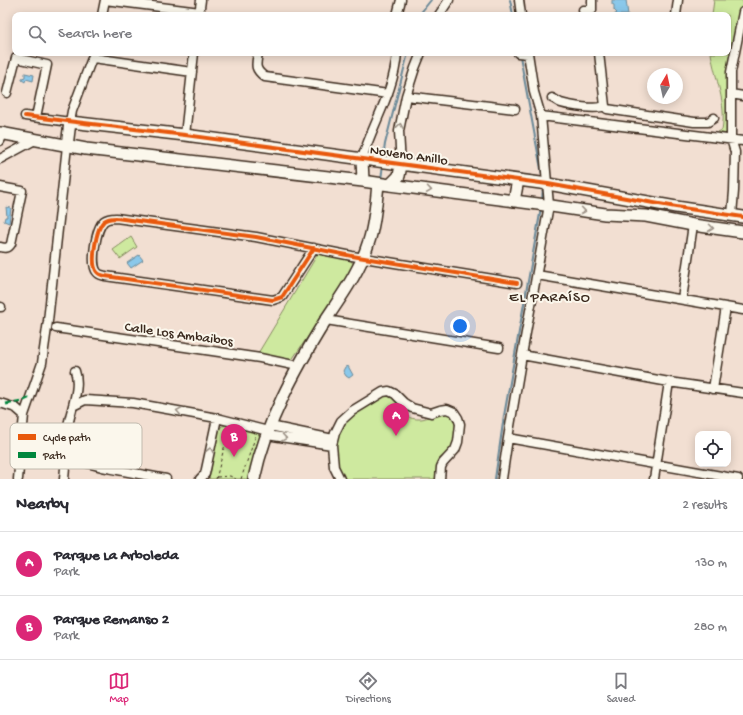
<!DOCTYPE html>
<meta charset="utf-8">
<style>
body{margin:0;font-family:"Gochi Hand",sans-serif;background:#f7f7f7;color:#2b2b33}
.controls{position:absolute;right:12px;bottom:12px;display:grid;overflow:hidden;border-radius:8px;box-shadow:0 2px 10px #0003}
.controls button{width:36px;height:36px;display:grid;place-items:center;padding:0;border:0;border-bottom:1px solid #e1e1e2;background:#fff;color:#2b2b33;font:20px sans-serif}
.compass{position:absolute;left:647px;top:68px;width:36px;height:36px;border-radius:50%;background:#fff;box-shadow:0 2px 10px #0003;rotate:9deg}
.you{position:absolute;left:460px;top:326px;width:14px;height:14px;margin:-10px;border:3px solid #fff;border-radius:50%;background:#1a73e8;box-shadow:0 0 0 6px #1a73e833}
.badge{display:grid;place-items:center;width:26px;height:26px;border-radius:50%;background:#db2777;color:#fff;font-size:13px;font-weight:700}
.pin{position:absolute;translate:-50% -33px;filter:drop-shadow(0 1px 2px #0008)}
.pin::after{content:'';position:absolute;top:21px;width:14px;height:12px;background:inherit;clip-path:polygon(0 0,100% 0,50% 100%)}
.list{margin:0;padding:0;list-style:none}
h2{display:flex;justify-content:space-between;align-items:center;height:52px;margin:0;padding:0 16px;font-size:17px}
h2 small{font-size:13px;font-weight:400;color:#7c7c81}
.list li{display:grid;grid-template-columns:26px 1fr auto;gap:12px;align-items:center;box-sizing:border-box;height:64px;padding:0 16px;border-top:1px solid #e1e1e2}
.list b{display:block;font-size:15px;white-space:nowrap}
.list p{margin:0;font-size:13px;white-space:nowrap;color:#7c7c81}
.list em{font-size:13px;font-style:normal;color:#7c7c81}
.icon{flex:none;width:22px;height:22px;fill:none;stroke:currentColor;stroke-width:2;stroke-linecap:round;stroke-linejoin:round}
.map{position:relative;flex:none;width:743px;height:479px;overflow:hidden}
.search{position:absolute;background:#fff;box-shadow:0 2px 10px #0003;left:12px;right:12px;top:12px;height:44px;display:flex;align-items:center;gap:10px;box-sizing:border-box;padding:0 14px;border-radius:8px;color:#7c7c81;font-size:15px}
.sheet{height:180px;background:#fff}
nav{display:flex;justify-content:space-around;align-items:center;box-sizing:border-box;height:56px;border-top:1px solid #e1e1e2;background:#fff;font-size:11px;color:#7c7c81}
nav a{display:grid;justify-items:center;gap:2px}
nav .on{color:#db2777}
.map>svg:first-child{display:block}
.green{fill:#cee99f;stroke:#848a5e}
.water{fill:#8ac8ea;stroke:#6a8998}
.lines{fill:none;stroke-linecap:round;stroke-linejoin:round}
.stream{stroke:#6a8998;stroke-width:2}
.street-casing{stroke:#3b2a1e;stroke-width:11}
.secondary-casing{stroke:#3b2a1e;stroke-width:14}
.path{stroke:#3b2a1e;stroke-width:1;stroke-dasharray:3 3;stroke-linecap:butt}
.street{stroke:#fbf7ec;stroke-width:8}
.secondary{stroke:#fbf7ec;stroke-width:11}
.quiet{stroke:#00873e;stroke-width:3;stroke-dasharray:6 3;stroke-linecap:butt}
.cycleway-casing{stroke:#fbf7ec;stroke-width:6}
.cycleway{stroke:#e8590c;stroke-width:4}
.oneway{stroke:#9b9085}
.labels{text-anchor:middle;stroke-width:4;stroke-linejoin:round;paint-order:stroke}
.street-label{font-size:14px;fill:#3b2a1e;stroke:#fbf7ec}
.neighbourhood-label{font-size:15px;letter-spacing:1px;fill:#3b2a1e;stroke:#fbf7ec}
.key{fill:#fbf7ec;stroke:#c1baae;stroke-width:1}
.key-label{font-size:11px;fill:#3b2a1e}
</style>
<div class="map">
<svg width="743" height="479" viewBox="0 0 743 479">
<rect width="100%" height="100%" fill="#f2dfd2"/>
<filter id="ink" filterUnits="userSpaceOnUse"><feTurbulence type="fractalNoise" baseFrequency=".025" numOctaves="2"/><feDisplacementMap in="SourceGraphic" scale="8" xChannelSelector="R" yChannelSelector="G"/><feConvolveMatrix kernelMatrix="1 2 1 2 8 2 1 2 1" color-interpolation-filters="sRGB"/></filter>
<g filter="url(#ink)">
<path class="green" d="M714 0H743V13L731 72V135L718 132 722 130C727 103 715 79 711 53H728V15H712Z
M131 237 137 247 120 259 113 250Z
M319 252 349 258 354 265 341 289 291 361 257 355Z
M390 395C394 398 398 401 401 405 408 413 404 419 419 419 429 420 446 405 453 418 458 427 456 446 448 453 446 455 442 456 440 458 436 462 437 474 437 479H342C336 465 333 439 342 425 348 417 357 412 366 406 374 401 380 396 390 395Z
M227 425 256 432 259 435 260 439 250 479H209L218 431 222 426Z"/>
<path class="water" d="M612 0H626L628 15H614L617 13 614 10V5L612 4Z
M25 73 34 75 33 81 26 79 25 82 22 80V78L25 77Z
M6 207 11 208 9 223 4 221 5 217H7Z
M139 255 143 260 131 268 127 263Z
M348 366 353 375 349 378 346 376 343 371 345 367Z"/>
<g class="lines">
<path class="stream" d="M510 0 513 15
M419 15 431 0
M520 56 543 180
M383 158 385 144 408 53
M381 180 383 164
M542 202 543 186
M495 479 504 416 541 208"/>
<defs>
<path id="street" d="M105 0 200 12
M519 0 521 15
M583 10H592V0
M102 15 105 0
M199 15 201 0
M397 15 401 0
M439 15 449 0
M676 15 678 0
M258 53C256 65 254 69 265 77L388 94
M518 53 528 54
M93 58 192 72
M7 93 16 58 47 65 36 117
M731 94 743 96
M406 96 515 109
M552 98C555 99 558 102 561 103 571 106 596 110 605 106L599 53
M605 106 607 109 694 122H708L714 118
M25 116 70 122 72 111 94 53
M541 116 743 141
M185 135 194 53
M0 141 3 134
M0 159 35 140
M362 159C373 122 394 93 397 53
M401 165 399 131 406 96 415 68 421 53
M0 187 22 191 11 244C8 249 5 248 0 247
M732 215 734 191 735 152 731 139V72L743 12
M314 248 282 297 273 300 105 276C102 275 99 275 97 272 90 264 96 228 104 221 108 218 112 218 116 218L256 237 352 256 517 283
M537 275 743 310
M682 299 693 225
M0 307H1
M326 320 499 348
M56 328 260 358 298 366
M522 355 669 382 743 393
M713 389 726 307
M0 403 16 408 24 415
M73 406 85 400 133 403 217 418 268 431
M270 426 333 439
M267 435 332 445
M508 438 738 479
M65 457 102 467 166 479
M18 479 24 415 42 363 48 321 67 146
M64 479C66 461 66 443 68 426 71 408 81 388 75 371
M200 479 205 474 217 418
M340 479 334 467 332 445 335 433 341 421 352 411 383 392 389 391 395 394 404 403 412 408 431 413 440 410 447 409 454 412 458 418 460 424 458 442 455 450 443 463 441 467 440 479
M502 479 508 438 522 355 549 205 541 116 534 92 528 53
M654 479 669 382"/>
<path id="secondary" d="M0 133 86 149 363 181
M67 146 70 122 185 135 548 184 676 207 743 217
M362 159 363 181 390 185 399 176 401 165
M390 185 538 204 605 214 646 216 693 225 743 232
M514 201 518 180
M254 479C266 422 295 370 325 321 342 295 360 271 369 241 375 223 376 203 378 184"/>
</defs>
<use href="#street" class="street-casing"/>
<use href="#secondary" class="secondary-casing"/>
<path class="path" d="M217 477 230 476 236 479
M216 479 229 429
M241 479 256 435"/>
<use href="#street" class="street"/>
<use href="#secondary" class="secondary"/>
<path class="quiet" d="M6 404 22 401 30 397"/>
<defs>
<path id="cycleway" d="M25 116 185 135 548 184 676 207 743 217
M314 248 282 297 273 300 105 276C102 275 99 275 97 272 90 264 96 228 104 221 108 218 112 218 116 218L256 237 352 256 517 283"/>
</defs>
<use href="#cycleway" class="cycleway-casing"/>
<use href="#cycleway" class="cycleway"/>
</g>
<defs><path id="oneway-chevron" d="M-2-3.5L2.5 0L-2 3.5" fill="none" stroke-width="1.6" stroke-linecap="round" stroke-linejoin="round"/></defs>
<g class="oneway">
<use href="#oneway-chevron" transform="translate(400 126) rotate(-81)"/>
<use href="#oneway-chevron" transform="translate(429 190) rotate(8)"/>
<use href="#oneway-chevron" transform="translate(583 211) rotate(9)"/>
<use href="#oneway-chevron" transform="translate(711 228) rotate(7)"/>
<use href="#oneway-chevron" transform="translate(179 411) rotate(-170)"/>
<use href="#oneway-chevron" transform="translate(284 438) rotate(9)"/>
<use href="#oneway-chevron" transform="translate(210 450) rotate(-78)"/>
</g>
</g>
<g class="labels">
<g class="street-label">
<text transform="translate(409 154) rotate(8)" y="5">Noveno Anillo</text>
<text transform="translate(179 333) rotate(8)" y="5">Calle Los Ambaibos</text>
</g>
<g class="neighbourhood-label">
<text x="550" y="301">EL PARAÍSO</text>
</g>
</g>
<rect x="10" y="423" width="132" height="46" rx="6" class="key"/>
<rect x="18" y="434" width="18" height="6" fill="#e8590c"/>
<rect x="18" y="452" width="18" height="6" fill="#00873e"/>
<g class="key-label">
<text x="43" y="441">Cycle path</text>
<text x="43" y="459">Path</text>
</g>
</svg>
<div class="controls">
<button><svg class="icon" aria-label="locate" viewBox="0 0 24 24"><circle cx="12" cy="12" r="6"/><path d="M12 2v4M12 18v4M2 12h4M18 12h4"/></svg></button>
</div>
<svg class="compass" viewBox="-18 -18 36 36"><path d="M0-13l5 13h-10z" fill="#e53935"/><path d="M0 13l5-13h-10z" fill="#7c7c81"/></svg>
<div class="you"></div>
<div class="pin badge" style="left:396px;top:436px">A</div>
<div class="pin badge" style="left:234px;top:457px">B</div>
<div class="search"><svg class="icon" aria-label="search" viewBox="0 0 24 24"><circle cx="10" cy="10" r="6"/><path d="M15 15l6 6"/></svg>Search here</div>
</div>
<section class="sheet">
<h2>Nearby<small>2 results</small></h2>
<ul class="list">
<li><span class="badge">A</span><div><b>Parque La Arboleda</b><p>Park</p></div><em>130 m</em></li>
<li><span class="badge">B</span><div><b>Parque Remanso 2</b><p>Park</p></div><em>280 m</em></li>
</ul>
</section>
<nav>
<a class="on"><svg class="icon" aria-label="map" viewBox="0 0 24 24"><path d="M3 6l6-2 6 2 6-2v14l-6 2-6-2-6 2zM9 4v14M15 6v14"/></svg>Map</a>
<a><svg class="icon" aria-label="directions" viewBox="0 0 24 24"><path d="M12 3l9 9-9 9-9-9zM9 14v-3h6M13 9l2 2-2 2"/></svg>Directions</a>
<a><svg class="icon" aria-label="saved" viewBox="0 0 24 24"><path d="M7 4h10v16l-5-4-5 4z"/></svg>Saved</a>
</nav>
